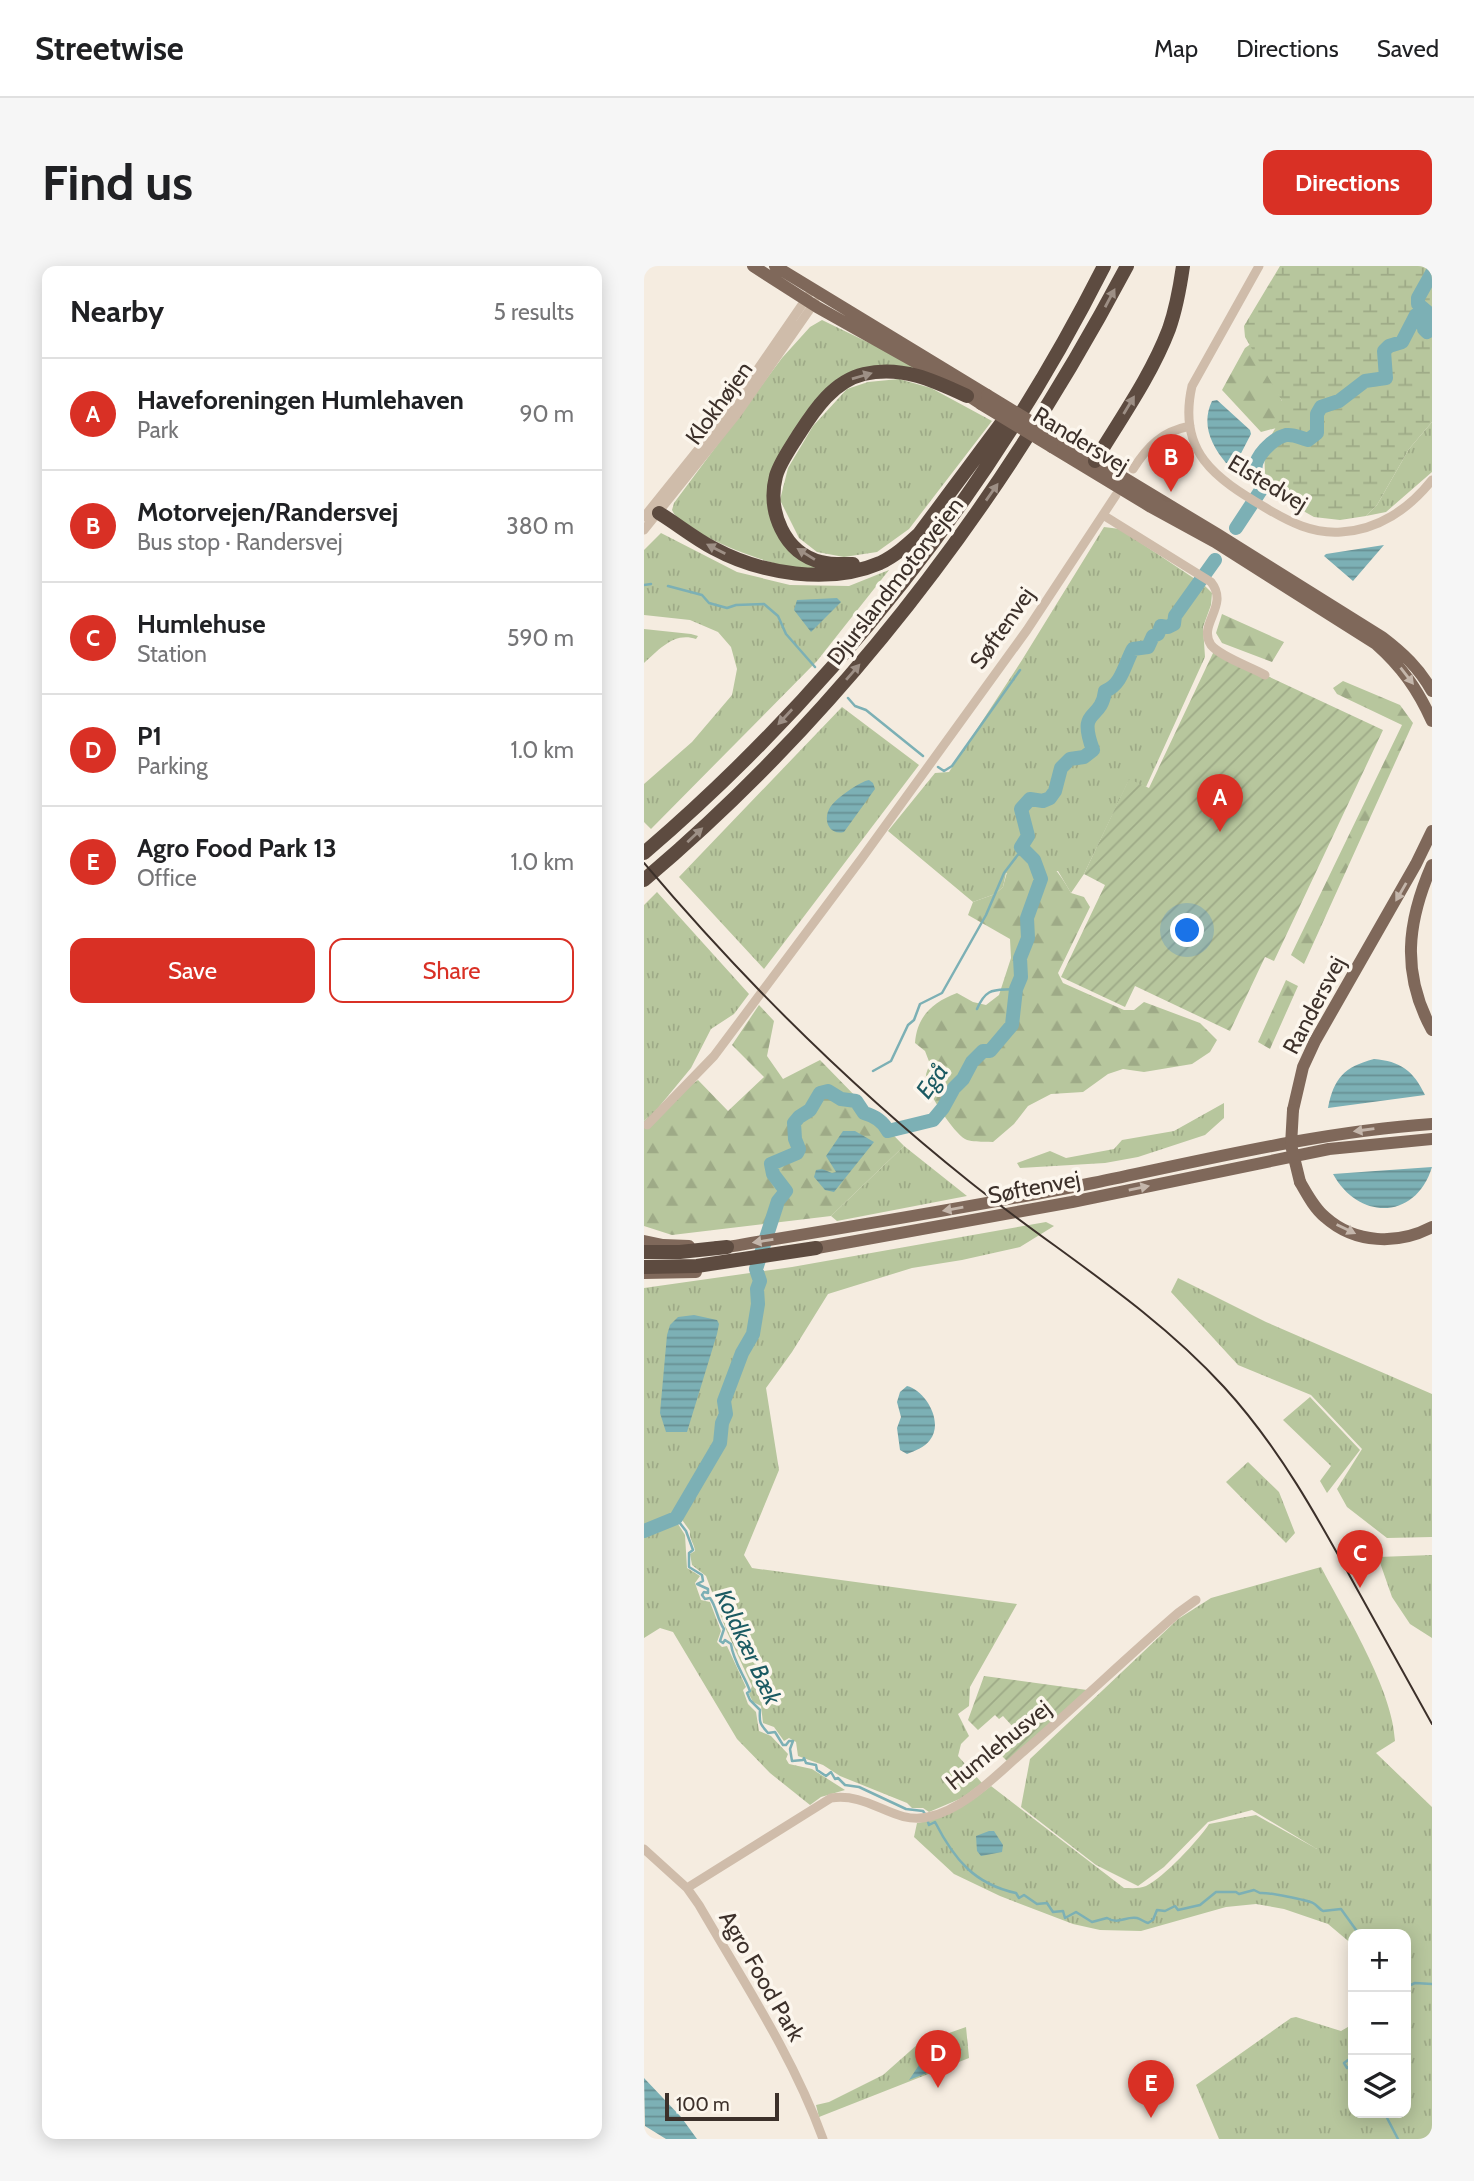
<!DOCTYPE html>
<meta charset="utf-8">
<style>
body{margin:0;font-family:Cabin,sans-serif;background:#f6f6f6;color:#202124}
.controls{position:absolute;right:21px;bottom:21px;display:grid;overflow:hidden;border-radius:14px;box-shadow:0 4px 18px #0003}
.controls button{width:63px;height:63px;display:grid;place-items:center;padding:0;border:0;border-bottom:2px solid #e0e0e0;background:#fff;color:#202124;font:35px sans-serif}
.scale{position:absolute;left:21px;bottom:18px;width:114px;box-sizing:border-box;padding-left:7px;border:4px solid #3c302a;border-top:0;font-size:19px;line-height:24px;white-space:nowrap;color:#3c302a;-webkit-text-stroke:5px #fcf6ed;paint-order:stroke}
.you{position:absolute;left:544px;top:665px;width:24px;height:24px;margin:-18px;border:5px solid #fff;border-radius:50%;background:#1a73e8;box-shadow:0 0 0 10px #1a73e833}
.badge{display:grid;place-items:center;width:46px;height:46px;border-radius:50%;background:#d93025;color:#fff;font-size:23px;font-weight:700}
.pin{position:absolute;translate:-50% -58px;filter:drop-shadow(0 2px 4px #0008)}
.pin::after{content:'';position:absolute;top:37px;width:24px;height:21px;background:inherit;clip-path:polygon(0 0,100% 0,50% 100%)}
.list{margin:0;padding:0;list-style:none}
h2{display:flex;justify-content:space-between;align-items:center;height:91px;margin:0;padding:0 28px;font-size:30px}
h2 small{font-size:23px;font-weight:400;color:#757577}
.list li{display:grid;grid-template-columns:46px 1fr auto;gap:21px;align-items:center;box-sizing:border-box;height:112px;padding:0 28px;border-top:2px solid #e0e0e0}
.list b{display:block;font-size:26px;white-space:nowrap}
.list p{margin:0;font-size:23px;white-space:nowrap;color:#757577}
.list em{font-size:23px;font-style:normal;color:#757577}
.actions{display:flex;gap:14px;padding:21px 28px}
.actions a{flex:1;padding:16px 0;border:2px solid #d93025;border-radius:14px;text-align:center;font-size:24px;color:#d93025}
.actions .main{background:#d93025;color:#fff}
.icon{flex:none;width:38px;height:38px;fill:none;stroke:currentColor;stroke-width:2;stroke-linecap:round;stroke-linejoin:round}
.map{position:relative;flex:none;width:788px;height:1873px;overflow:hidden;border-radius:14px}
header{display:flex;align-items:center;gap:42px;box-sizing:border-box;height:98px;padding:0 35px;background:#fff;border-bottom:2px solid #e0e0e0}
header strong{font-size:33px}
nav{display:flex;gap:38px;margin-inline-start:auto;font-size:24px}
.intro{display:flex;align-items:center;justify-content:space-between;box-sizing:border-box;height:168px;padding:0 42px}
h1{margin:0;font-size:49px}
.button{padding:18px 32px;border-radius:14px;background:#d93025;color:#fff;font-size:24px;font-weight:700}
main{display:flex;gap:42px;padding:0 42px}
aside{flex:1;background:#fff;border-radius:14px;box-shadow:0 4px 18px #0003}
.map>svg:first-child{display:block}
.grass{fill:url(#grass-tufts)}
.forest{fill:url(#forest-firs)}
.wetland{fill:url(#wetland-marsh)}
.garden{fill:url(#garden-furrows)}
.water{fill:url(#water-rules)}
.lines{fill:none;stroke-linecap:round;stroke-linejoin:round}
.stream{stroke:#7cb0b5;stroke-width:2.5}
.river{stroke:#7cb0b5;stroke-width:14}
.minor{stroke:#cfbcaa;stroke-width:9}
.major{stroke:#7f685a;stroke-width:12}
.highway{stroke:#5d4b40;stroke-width:14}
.tram{stroke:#3c302a;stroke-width:2}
.major-bridge{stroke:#7f685a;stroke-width:12}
.oneway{fill:#9d8f85}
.oneway2{fill:#c4b6ab}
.labels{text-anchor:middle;stroke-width:7;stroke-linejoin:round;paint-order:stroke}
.street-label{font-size:23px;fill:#3c302a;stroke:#fcf6ed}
.water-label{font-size:24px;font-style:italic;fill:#1b5a62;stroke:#fcf6ed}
</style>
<header>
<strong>Streetwise</strong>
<nav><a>Map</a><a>Directions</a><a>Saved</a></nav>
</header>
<div class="intro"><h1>Find us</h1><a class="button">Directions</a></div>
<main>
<aside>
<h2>Nearby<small>5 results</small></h2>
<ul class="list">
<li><span class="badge">A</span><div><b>Haveforeningen Humlehaven</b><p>Park</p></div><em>90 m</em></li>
<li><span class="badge">B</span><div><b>Motorvejen/Randersvej</b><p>Bus stop · Randersvej</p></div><em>380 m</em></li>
<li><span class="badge">C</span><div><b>Humlehuse</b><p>Station</p></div><em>590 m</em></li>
<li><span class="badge">D</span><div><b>P1</b><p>Parking</p></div><em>1.0 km</em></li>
<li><span class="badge">E</span><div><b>Agro Food Park 13</b><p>Office</p></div><em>1.0 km</em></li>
</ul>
<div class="actions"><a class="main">Save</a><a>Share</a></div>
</aside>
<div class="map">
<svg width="788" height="1873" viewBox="0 0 788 1873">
<defs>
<pattern id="grass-tufts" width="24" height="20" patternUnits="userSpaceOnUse" patternTransform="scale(1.75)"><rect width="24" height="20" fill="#b7c69d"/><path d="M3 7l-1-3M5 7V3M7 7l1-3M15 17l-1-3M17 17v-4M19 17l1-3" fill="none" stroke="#9eaa87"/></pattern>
<pattern id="forest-firs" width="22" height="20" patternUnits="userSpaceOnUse" patternTransform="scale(1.75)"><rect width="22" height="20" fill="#b7c69d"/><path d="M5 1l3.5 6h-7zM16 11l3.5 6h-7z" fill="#9eaa87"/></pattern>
<pattern id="wetland-marsh" width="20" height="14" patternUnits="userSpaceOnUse" patternTransform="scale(1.75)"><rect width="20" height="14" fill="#b7c69d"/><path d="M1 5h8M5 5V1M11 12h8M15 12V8" fill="none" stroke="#9eaa87"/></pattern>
<pattern id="garden-furrows" width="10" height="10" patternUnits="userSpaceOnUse" patternTransform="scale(1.75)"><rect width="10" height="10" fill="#b7c69d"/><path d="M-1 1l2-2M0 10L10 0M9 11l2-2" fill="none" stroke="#9eaa87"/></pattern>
<pattern id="water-rules" width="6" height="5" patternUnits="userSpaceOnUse" patternTransform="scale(1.75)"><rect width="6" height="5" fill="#7cb0b5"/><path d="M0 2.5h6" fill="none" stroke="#679093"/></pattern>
</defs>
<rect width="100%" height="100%" fill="#f5ece0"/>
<path class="grass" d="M178 54 279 103 212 106 132 198 129 255 185 303C171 302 156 303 142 300 119 296 36 266 28 244L30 237 138 92 166 61Z
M255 113 287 122 348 155 265 263 233 286 200 291 173 286 155 272 136 234 144 202 169 160 203 123 224 116Z
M788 156V206L742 246 722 250 733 239 765 183Z
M460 261 476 263 560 319 568 327 567 339 559 361 561 391 502 521 485 514 440 608 427 627 414 605 362 607 359 621 351 628 329 636 244 565 291 507 305 506 378 394Z
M17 267 93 306 146 319 205 320 245 304 173 395 7 563 0 556V518L48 476 88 429 93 403 87 381 74 366 46 354 0 349V284Z
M0 363 47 368 54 370 52 373C30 366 16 383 0 397Z
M198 441 275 499 120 703 35 611Z
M13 626 105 728 90 748 67 763 47 802 14 842 0 855V639Z
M580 837V852L561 869 494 891 461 897 376 902 373 897 406 885 422 892 470 883 478 874 530 865Z
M260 880 323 930 193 955 187 950Z
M402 956 410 960 376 981 318 994 268 1002 184 1028 148 1086 122 1122 135 1204 100 1289 108 1302 373 1338 326 1421 325 1440 314 1448 325 1470 317 1478 314 1490 338 1517 318 1532 285 1546 279 1542H268L263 1537 196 1510 179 1499 154 1490 152 1476 145 1472 140 1475 130 1461 119 1457 117 1440 109 1436 105 1428 108 1420 83 1366 62 1310 48 1299 46 1288 51 1285C50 1277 45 1273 46 1265L36 1251 77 1179 81 1155 84 1147 83 1137 101 1086 111 1072 117 1027 111 1028 106 1071 78 1134 79 1146 75 1159V1171L50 1220 29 1250 41 1269 43 1302 56 1310 51 1317 57 1334 66 1336 77 1365 73 1376 78 1381 83 1380 102 1421 99 1424 104 1438 112 1446 115 1465 127 1470 144 1488 142 1493 145 1498 168 1503 201 1524 177 1531 166 1539 126 1507 93 1473 29 1366 16 1362 0 1372V1022L148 1001Z
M534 1012 622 1056 788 1128V1271L743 1272 703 1241 693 1223 718 1183 667 1129 594 1099 527 1026Z
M666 1131 716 1184 683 1227 676 1215 687 1200 639 1154Z
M604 1196 635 1226 651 1267 642 1277 582 1216Z
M788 1289V1372L766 1358 748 1331 734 1291Z
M677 1301C701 1347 749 1424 751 1475L732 1487 788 1541V1873H575L552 1819 647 1752 652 1751 697 1765 709 1758V1847H762V1668H709V1679L684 1658 640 1643 612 1638 582 1641 497 1665 456 1664 429 1658 356 1630 310 1608 270 1571 273 1557C303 1552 324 1538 347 1520L480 1622C487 1622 495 1623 502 1620 520 1611 554 1575 565 1558L612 1549 673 1583 608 1544 564 1556 520 1601 494 1620 452 1599 377 1541 386 1493 534 1353 567 1332Z
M322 1761 325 1792 175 1851 172 1839 185 1836 239 1809 274 1778Z"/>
<path class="forest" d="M611 75 641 142 636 161 617 166 578 124 601 82Z
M578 348 640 376 628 396 578 377 572 367Z
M699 415 756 439 769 457 660 698 647 689 758 459 693 428 689 422Z
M380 584C404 590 415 606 427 627L440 631 446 641 414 707 419 717 480 744H490L500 736 556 757 573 774 566 786 548 798 500 806 479 803 464 808 439 826 407 828 384 840 370 858 349 876C340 875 329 877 321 873 310 867 282 826 282 813 281 808 284 803 286 798L281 785 271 777C273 750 289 736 313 727L329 736 342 739 355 729 367 692 366 673 324 649 329 636 351 628 359 621C363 606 366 591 380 584Z
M642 714 654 720 626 783 614 776Z
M115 739 130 755 123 790 139 813 176 794 260 880 187 950 28 969 0 960V855L14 842 54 814 84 845 120 811 88 779Z"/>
<path class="wetland" d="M636 0H788V156L765 183 733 239 722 250 696 254 670 251 654 242 621 208 620 182 636 154 638 135 601 71 600 60Z"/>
<path class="garden" d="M570 385 739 464 630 695 621 691 586 765 491 720 481 741 417 711 461 619 440 608 485 513 505 522Z
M340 1410 443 1424 364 1496 353 1485 362 1476 357 1470 360 1468 363 1471 371 1463 359 1450 355 1453 351 1449 334 1464 324 1454Z"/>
<path class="water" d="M573 134 606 164 607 168 592 197H582C567 179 557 158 568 135Z
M740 279 709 315 680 290 682 288Z
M193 332 197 336 167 366 150 344 153 334Z
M225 514 229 517 231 523 200 566C184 570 178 552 187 540 193 532 215 516 225 514Z
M730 793C756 795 770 805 781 829L684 842C690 812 700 801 730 793Z
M199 865H211L230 876 190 926 181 924 170 911 172 904 178 903 188 907 192 906 182 890Z
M788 901C772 954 715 955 689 908Z
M50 1049 73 1054 75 1058 73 1068 43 1166H22L16 1147 23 1069 26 1059 34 1051Z
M263 1120C282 1125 300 1156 286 1174 281 1181 271 1185 263 1188L256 1184 253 1162 257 1151 253 1136 256 1126Z
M345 1565H350L359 1579 358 1586 337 1590 333 1585 332 1570Z
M318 1783 311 1796 265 1814 275 1799Z
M0 1812 37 1851 53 1873H22L1 1860Z"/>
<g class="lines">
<path class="stream" d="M0 319 7 318
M24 320 58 329 65 337 83 342 92 339 120 338 134 350 142 368 171 401
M204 432 211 440 222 444 279 490
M294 501 300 505 308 500 376 404
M333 743C343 720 351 725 372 723
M229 805 247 795 264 759 270 754 276 738 298 727 342 649 360 607 379 582
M32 1252 42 1265 49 1284 45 1287V1301L58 1309 59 1315 53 1318 64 1323V1327L60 1326 58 1329 61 1333 66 1332C73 1342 73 1353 80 1363L76 1375 79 1377 81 1374 87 1378C89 1395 100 1409 106 1425L103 1427 106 1434 116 1444C115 1457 116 1458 124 1467L131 1466 139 1479H142L145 1475H149L146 1483 148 1495 159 1494 160 1492 162 1497 172 1499 173 1504 182 1510 187 1506 191 1513 194 1512 201 1519 215 1521 262 1543 279 1545 281 1548
M284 1556 285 1559 291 1556C310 1593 330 1618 372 1627L375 1632 380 1629 393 1638 403 1637 409 1646 419 1645 421 1652 432 1646 448 1656 463 1652C475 1659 481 1650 493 1652 497 1653 500 1656 504 1657L509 1654 513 1644 521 1645 531 1640 534 1644 556 1639 572 1626H592L595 1628 610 1624 616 1627C623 1626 663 1634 669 1637 673 1639 675 1643 679 1645L697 1643 715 1668
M762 1721 771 1717 788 1718
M709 1793 704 1794 700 1797 703 1802 708 1800 709 1811
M736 1847 741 1848 754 1873"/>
<path class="river" d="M788 7 774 32V38L788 50
M592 262 619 221C618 215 613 211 612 206 608 191 630 172 642 169 651 168 656 172 664 174L673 167V148L677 141 695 135 721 115 742 112 740 85 745 80 758 76 772 49 780 52V63L783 66 788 63
M0 1265 32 1252 76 1177 78 1157 82 1148 80 1135 98 1087 109 1068 114 1038 113 1023 116 1015 112 1003 134 935 142 925 129 908 127 898 153 887 155 883 151 873 150 857 155 851 166 844 176 827 184 825 197 833 212 835 220 847C231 850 239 855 244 865L289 854 299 842 310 822 319 813 328 796 339 785H346L368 759 372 723 377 711 376 692 384 672 383 652 397 613 390 594 377 581 384 570 377 543 386 533 399 535 406 532 411 525 417 502 426 493 440 491 449 484C433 440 457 457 461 425 478 419 481 397 489 383L504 381 509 370 514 368 517 360 524 361 530 358 531 350 571 294"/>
<path class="minor" d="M615 0 548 120C533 186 571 212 622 242 645 256 669 268 697 266 734 264 765 243 788 214
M489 203C504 180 517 166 546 160
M459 249 567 316C586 340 553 358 567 379 577 391 607 401 621 409
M0 251 85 145 164 30
M0 264 93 148 171 36
M3 859 70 790 218 592 383 364 472 229
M0 1583 43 1622 55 1639C99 1715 149 1790 179 1873
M43 1622 187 1532C226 1526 249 1559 284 1551 321 1543 352 1509 380 1485 432 1440 482 1392 534 1347L552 1334"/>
<path class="major" d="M109 0 173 41 280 101 337 138
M131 0 343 129
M414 172 573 268 738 371C759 387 775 402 788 425
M408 181 507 241 571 276 732 378C758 401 774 424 788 455
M788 599C763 656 757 707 788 764
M649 844 659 801 671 775 772 598 788 565
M656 916C663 928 670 942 681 951 711 978 754 979 788 961
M0 975 19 979 45 980
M73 981H83C205 961 328 941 449 917 561 894 673 866 788 858
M162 984 428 936 685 883 788 873
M0 1007 52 1006"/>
<path class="highway" d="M451 195C477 152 507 110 525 63 532 43 536 21 539 0
M15 247C33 258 50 272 69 282 117 308 185 319 236 297 251 290 263 279 275 268L365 147
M209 298C199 298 188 299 177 296 140 287 123 245 132 210 136 196 147 181 155 168 171 143 190 115 220 108 258 99 291 115 323 130
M0 587C189 425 348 222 460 0
M0 614C201 444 360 232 483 0
M0 986H36L83 981
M0 1001 53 1000 172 982"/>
<path class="tram" d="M0 597C98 713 207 821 326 916 411 984 506 1040 580 1121 635 1181 674 1252 713 1323 738 1368 763 1413 788 1458"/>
<path class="major-bridge" d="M343 129 414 172
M337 138 408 181
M649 844 647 879 656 916"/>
</g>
<defs><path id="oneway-solid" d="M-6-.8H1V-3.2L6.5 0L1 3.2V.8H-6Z" transform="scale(1.75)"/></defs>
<g class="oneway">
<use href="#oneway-solid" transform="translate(466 32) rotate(-62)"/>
<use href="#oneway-solid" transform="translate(218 110) rotate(-16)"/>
<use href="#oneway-solid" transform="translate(485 139) rotate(-59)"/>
<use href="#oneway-solid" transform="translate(348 226) rotate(-55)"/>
<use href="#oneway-solid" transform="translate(72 283) rotate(-153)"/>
<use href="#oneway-solid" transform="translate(162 288) rotate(-148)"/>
<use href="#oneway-solid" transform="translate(209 406) rotate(-49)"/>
<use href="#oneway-solid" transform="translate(141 451) rotate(133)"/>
<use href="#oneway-solid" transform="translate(51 569) rotate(-43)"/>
</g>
<g class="oneway2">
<use href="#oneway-solid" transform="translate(763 410) rotate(52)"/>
<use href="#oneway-solid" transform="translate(757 626) rotate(120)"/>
<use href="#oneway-solid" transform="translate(720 864) rotate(172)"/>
<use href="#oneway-solid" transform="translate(495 922) rotate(-12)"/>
<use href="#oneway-solid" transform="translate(309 943) rotate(170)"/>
<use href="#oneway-solid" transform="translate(702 963) rotate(26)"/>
<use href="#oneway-solid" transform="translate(119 975) rotate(171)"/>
</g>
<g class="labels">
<g class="street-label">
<text transform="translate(75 137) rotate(-54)" y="8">Klokhøjen</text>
<text transform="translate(437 174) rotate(31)" y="8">Randersvej</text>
<text transform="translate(624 217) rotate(31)" y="8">Elstedvej</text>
<text transform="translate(251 315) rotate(-52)" y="8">Djurslandmotorvejen</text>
<text transform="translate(358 362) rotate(-55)" y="8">Søftenvej</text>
<text transform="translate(670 739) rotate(-62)" y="8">Randersvej</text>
<text transform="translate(390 921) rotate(-11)" y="8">Søftenvej</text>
<text transform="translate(354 1479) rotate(-39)" y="8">Humlehusvej</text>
<text transform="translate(118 1710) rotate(60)" y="8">Agro Food Park</text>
</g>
<g class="water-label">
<text transform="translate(288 815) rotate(-55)" y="8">Egå</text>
<text transform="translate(104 1381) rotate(65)" y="8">Koldkær Bæk</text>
</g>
</g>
</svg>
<div class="controls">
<button>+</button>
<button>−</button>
<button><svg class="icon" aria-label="layers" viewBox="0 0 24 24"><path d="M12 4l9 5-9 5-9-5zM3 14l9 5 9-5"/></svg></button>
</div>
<div class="scale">100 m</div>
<div class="you"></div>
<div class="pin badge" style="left:576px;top:566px">A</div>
<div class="pin badge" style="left:527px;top:226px">B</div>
<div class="pin badge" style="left:716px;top:1322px">C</div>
<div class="pin badge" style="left:294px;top:1822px">D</div>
<div class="pin badge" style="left:507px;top:1852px">E</div>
</div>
</main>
